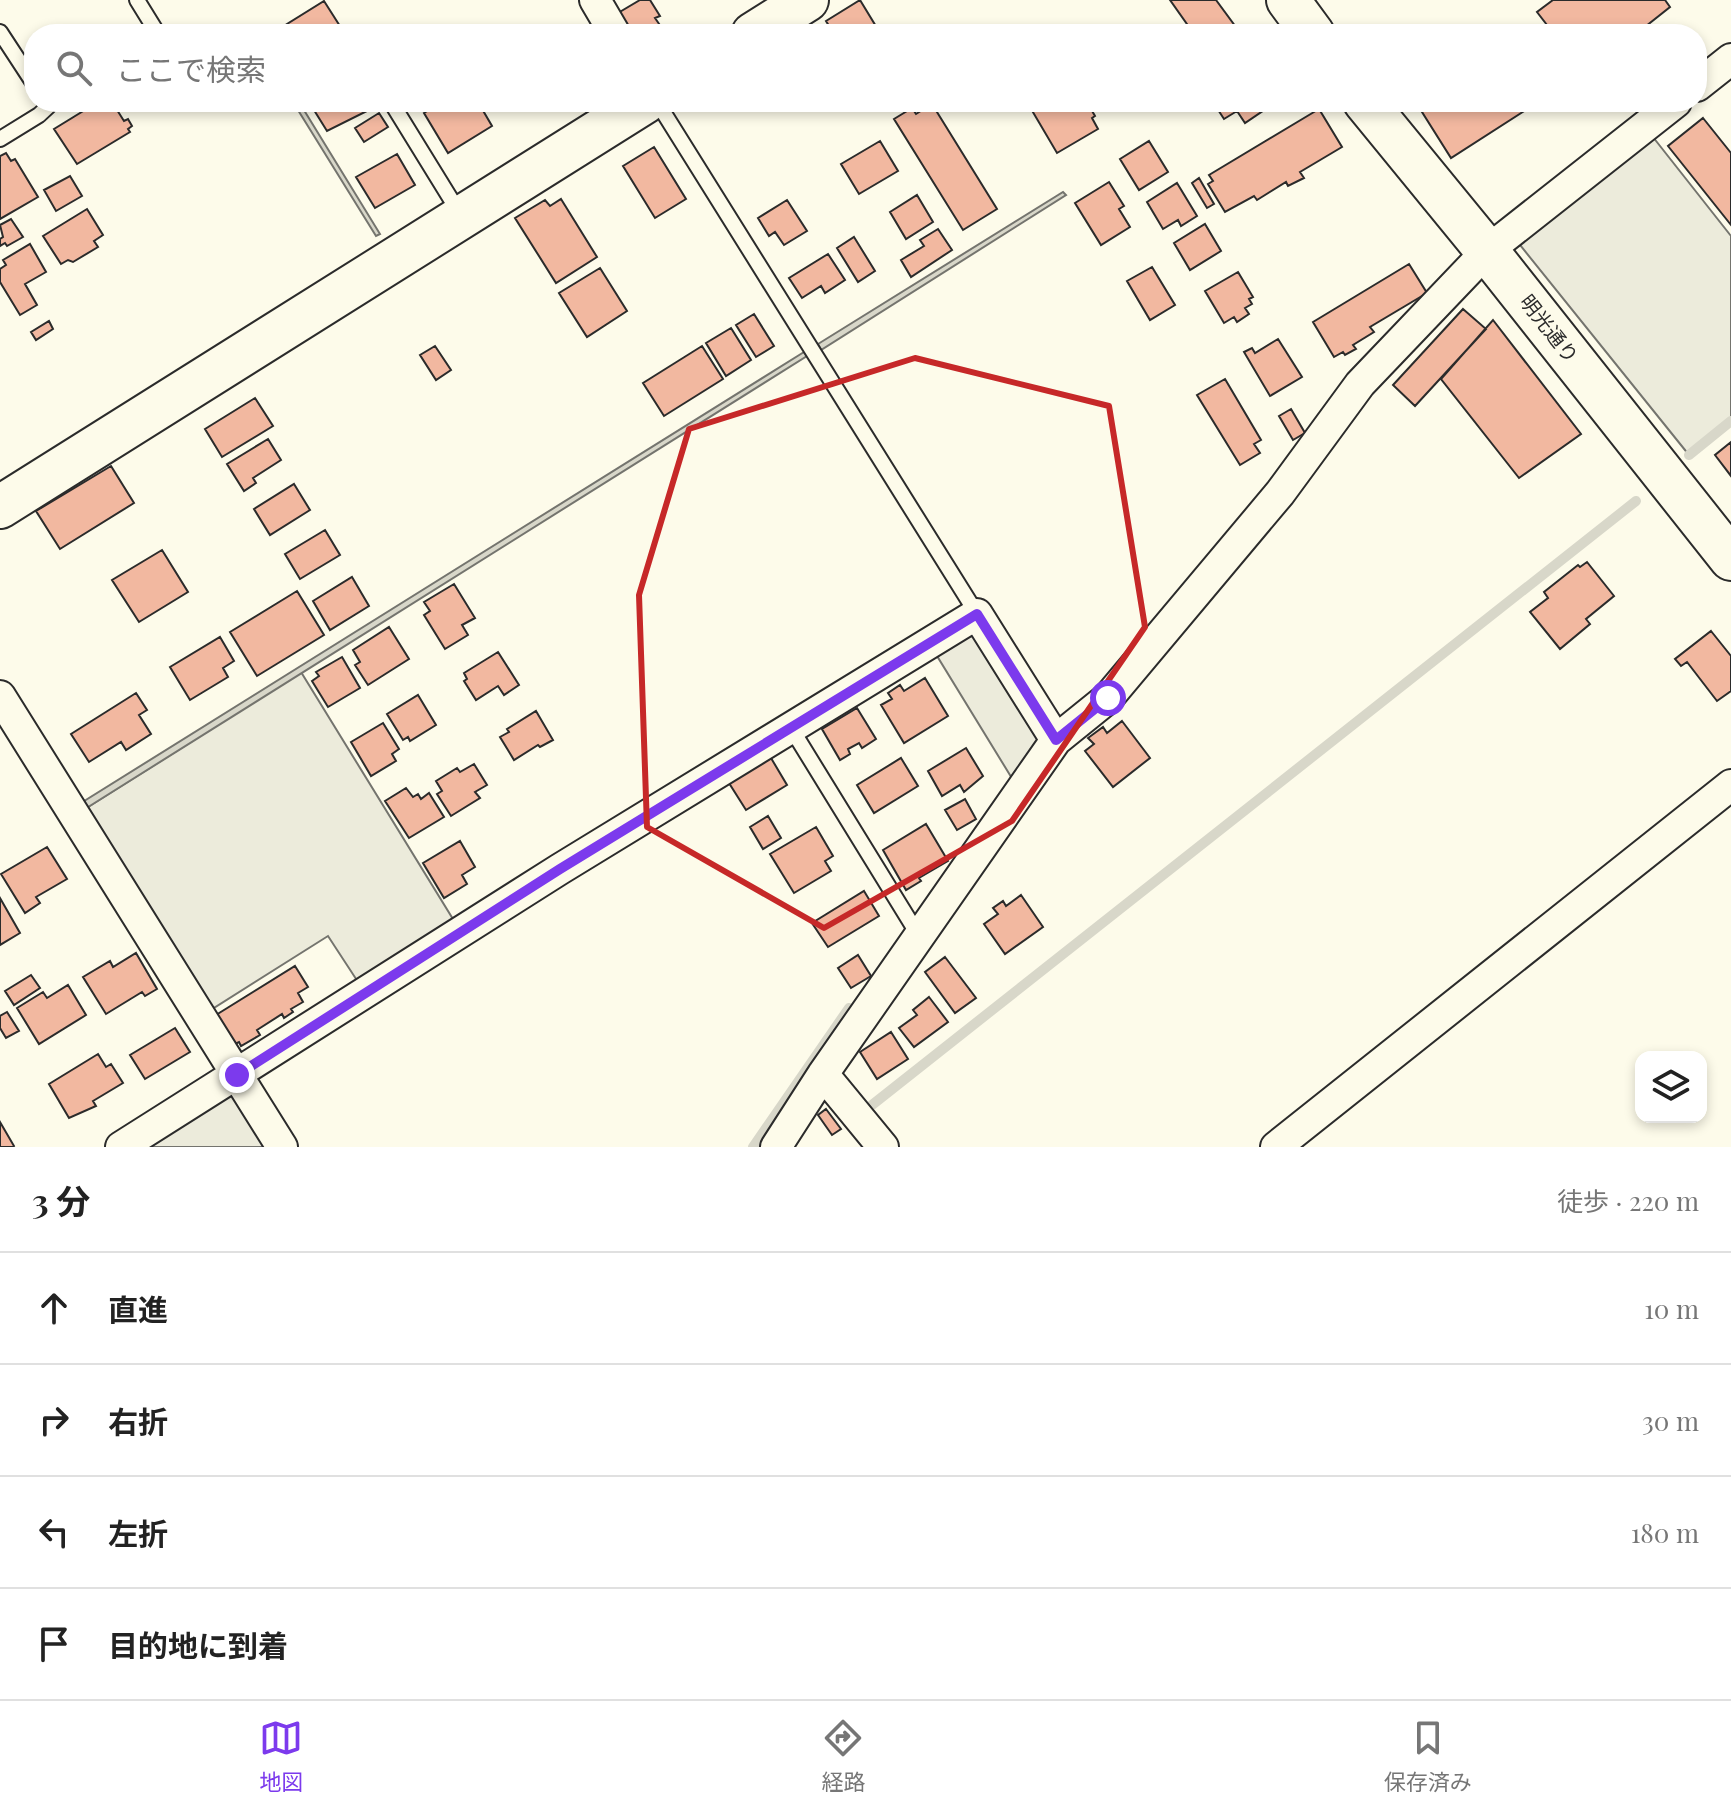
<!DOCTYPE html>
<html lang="ja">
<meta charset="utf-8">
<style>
body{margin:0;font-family:"Playfair Display","Noto Sans JP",serif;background:#f6f6f6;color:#222}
.controls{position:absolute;right:24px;bottom:24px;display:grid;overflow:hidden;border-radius:16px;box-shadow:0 4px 12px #0003}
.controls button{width:72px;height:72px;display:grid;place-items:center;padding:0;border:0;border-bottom:2px solid #e0e0e0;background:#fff;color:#222;font:40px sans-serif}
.stop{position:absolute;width:24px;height:24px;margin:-18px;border:6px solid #7c3aed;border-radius:50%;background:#fff}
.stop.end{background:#7c3aed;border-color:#fff;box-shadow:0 2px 8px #0008}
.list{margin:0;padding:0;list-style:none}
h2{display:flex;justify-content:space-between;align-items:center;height:104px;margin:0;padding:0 32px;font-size:34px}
h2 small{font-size:26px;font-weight:400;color:#767676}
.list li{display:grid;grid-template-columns:52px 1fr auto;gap:24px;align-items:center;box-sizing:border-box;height:112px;padding:0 32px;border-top:2px solid #e0e0e0}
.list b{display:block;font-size:30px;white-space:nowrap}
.list em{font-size:26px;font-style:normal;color:#767676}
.icon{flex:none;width:44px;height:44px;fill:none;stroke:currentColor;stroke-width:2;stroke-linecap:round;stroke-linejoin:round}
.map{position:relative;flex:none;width:1731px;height:1147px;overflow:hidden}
.search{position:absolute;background:#fff;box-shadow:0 4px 12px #0003;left:24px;right:24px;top:24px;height:88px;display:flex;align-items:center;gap:20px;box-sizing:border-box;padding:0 28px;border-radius:32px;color:#767676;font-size:30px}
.sheet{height:552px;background:#fff}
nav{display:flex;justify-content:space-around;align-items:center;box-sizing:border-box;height:112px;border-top:2px solid #e0e0e0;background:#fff;font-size:22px;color:#767676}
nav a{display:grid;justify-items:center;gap:4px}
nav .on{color:#7c3aed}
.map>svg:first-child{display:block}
.green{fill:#ecebdb;stroke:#74746e;stroke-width:2}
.water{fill:#d8d7c9;stroke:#74746e;stroke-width:2}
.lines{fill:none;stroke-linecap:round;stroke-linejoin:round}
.stream{stroke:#d8d7c9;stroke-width:10}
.building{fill:#f2b8a0;stroke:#2b2b2b;stroke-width:2}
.lane-casing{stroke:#2b2b2b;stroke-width:18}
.street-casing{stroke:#2b2b2b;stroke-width:34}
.secondary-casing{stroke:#2b2b2b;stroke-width:46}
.lane{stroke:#fdfbea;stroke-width:14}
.street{stroke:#fdfbea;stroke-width:30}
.secondary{stroke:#fdfbea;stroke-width:42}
.route{stroke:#7c3aed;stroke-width:10}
.marked{fill:none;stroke:#c62828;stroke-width:6;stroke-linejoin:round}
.labels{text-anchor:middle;stroke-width:6;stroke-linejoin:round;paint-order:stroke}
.street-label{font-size:20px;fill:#2b2b2b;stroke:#fdfbea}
</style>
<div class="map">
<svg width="1731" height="1147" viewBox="0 0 1731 1147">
<rect width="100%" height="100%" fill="#fdfbea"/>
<path class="green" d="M1649 132 1731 236V421L1689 455 1516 240Z
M970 629 1045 737 1013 780 934 651Z
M301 672 456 924 360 985 328 936 209 1011 85 809Z
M236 1087 274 1147H142Z"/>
<path class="water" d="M293 102H299L380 234 376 236Z
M1063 192 1066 195 821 350 818 344Z
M804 352 807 356 85 809 81 803Z"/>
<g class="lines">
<path class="stream" d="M1689 455 1731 421
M872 1105 1636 501
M753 1147 849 1008"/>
</g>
<path class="building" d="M640 0H650L660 16 655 18 666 34H631L618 13Z
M860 0 877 28 867 34H834L826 21Z
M1170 0H1216L1241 34H1194Z
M1553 0H1665L1670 7 1636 34H1554L1537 12Z
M324 1 345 34H271Z
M98 102H112L124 121 128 119 132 126 128 129 130 132 77 164 54 129Z
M309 102H373L375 107 327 131Z
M442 102H478L492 126 448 153 424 113Z
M1027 102H1078L1081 108 1088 104 1095 116 1092 118 1098 129 1057 153Z
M1213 102H1276L1245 123 1237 111 1224 119Z
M1437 102H1525L1529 108 1451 158 1422 112Z
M932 104 997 209 963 230 894 119 912 108 916 114Z
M1319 109 1342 147 1300 172 1304 178 1288 186 1286 182 1257 200 1254 196 1225 212 1208 184 1213 181 1209 175Z
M379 113 388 127 364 142 355 128Z
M1703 118 1731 153V225L1668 146Z
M880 141 898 171 859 194 841 164Z
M1149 141 1168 172 1139 190 1120 159Z
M654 147 686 199 655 218 623 166Z
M6 153 11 161 15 159 38 197 0 219V156Z
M397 154 415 185 375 208 356 177Z
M70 176 82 196 56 211 44 190Z
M1199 178 1214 204 1207 208 1192 183Z
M1109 182 1124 206 1119 209 1130 227 1101 245 1075 203Z
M1177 183 1197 216 1181 226 1178 220 1163 229 1147 202Z
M917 195 933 222 906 239 890 212Z
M561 199 597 257 556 283 515 218 545 200 550 206Z
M787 200 807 231 784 245 775 232 769 236 758 218Z
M87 209 103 235 94 241 98 247 73 262 68 260 61 264 43 236Z
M11 219 23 237 7 246 5 243 0 246V239L3 237 0 225Z
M1205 224 1221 251 1190 270 1174 243Z
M938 229 952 250 911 277 901 260 924 246 920 240Z
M854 237 875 271 858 282 837 248Z
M30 244 46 272 25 284 37 305 20 315 0 282V269L6 265 3 260Z
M828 254 845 280 825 293 821 286 802 298 789 278Z
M1409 264 1427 293 1370 327 1374 332 1353 345 1356 349 1345 355 1343 352 1334 357 1313 322Z
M1152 267 1175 305 1150 320 1127 281Z
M600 268 627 311 587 337 559 293Z
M1238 272 1253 297 1249 299 1252 304 1245 308 1249 314 1237 322 1234 317 1224 323 1205 291Z
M1463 309 1486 329 1415 406 1393 385Z
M754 314 774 346 756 357 736 325Z
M1493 320 1581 434 1519 478 1441 379Z
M49 321 53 329 36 340 31 332Z
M731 328 751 360 726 376 706 343Z
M1278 339 1302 377 1270 396 1244 352 1252 348 1255 353Z
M435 346 451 370 436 380 420 355Z
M702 346 723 379 664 416 643 383Z
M1225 379 1261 440 1254 444 1260 453 1240 465 1197 395Z
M255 398 273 426 222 457 205 429Z
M1291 409 1305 433 1293 440 1279 416Z
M268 439 281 460 253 478 256 483 244 491 227 464Z
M1731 442V476L1715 455Z
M111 466 134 503 60 549 36 511Z
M294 484 310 510 270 535 254 509Z
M325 530 340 555 300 579 285 554Z
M162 550 188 592 139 622 112 580Z
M1587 562 1614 596 1586 619 1590 624 1560 649 1530 612 1548 598 1544 592 1578 565 1580 567Z
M352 577 369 606 330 630 313 601Z
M454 584 475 618 462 625 468 635 445 649 424 615 430 611 424 602Z
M297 591 324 635 257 676 230 632Z
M389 627 409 659 368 685 355 665 360 662 353 650Z
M1711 631 1731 656V691L1717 701 1687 662 1681 666 1675 659Z
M220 637 234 661 223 668 228 677 190 700 170 667Z
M498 652 519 685 504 695 498 686 476 700 464 681 467 679 464 673Z
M342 657 360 688 328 707 312 681 319 676 316 672Z
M925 678 948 716 904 743 881 705 892 699 888 693 900 685 904 691Z
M136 693 147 710 139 715 151 734 126 750 121 742 89 762 71 734Z
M418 695 436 725 410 741 408 737 403 740 387 714Z
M857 708 876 739 862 748 859 743 848 749 850 754 840 760 822 729Z
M536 711 553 740 540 747 538 745 514 760 500 737 509 732 507 729Z
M1122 721 1150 758 1113 787 1085 751 1094 744 1088 738 1103 727 1107 733Z
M383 723 399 749 392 754 396 761 371 776 351 742Z
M966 748 983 776 964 792 960 785 942 796 928 771Z
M771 758 787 785 746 810 729 783Z
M901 758 918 786 874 813 857 785Z
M474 764 487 785 475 792 480 798 451 816 437 794 442 791 436 781 457 768 460 772Z
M406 788 413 797 418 794 421 799 429 793 444 817 409 838 385 801Z
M965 799 976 819 957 830 945 810Z
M768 816 781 838 763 849 750 827Z
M926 824 948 861 919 878 921 881 906 890 883 850Z
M816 827 833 856 825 861 831 871 794 893 770 854Z
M460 841 475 867 462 875 467 884 444 898 423 863Z
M47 847 67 879 36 897 40 903 25 913 1 874Z
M864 891 879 916 828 947 812 923Z
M1021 895 1043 927 1005 954 984 924 998 914 993 908 1003 901 1006 906Z
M0 898 20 933 0 945Z
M136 953 157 989 145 996 142 992 106 1014 83 977 110 961 113 967Z
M858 955 871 976 851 988 838 968Z
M945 957 976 998 955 1013 925 972Z
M295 966 308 987 298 993 303 1002 291 1009 293 1012 284 1018 282 1014 257 1030 260 1035 241 1046 239 1042 235 1044 216 1015Z
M31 975 40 988 14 1005 5 991Z
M68 985 86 1015 39 1044 17 1008 43 992 47 998Z
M929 997 948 1022 914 1047 899 1028 917 1015 913 1010Z
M7 1012 19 1031 6 1038 0 1028V1016Z
M175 1028 190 1052 145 1079 130 1055Z
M891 1032 908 1059 877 1079 860 1052Z
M98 1054 106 1067 111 1064 123 1083 93 1101 96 1106 69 1118 49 1084Z
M826 1109 841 1129 832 1135 818 1115Z
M0 1122 14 1146 13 1147H0Z"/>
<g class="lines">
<defs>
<path id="lane" d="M137 0 158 34
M0 32 34 84
M391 102 460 214
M657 102 977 614
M0 139 39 115 53 102
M791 728 919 936"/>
<path id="street" d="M595 0 615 34
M1697 86 1731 59
M0 696 282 1147
M823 1074 883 1147
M121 1147 560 869 977 614 1056 740
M776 1147 823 1074 1056 740 1108 698 1280 493 1360 384 1487 251 1676 102
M1276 1147 1731 785"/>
<path id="secondary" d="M1288 0 1313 34
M753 34 807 0
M1365 102 1487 251 1731 559
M0 507 645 102"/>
</defs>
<use href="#lane" class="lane-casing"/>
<use href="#street" class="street-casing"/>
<use href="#secondary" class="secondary-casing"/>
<use href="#lane" class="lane"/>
<use href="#street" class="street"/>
<use href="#secondary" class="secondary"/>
</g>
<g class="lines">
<path class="route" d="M237 1075 560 869 977 614 1056 740 1108 698"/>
</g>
<path class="marked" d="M915 358 1109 406 1145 627 1012 821 824 928 647 827 639 595 689 429Z"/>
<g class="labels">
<g class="street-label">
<text transform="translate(1549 329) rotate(52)" y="7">明光通り</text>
</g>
</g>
</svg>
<div class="controls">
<button><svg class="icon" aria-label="layers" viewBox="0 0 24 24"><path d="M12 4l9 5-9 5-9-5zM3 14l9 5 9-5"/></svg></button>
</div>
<div class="stop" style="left:1108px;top:698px"></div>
<div class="stop end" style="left:237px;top:1075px"></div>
<div class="search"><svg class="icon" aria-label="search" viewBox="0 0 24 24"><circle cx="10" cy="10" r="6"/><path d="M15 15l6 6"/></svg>ここで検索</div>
</div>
<section class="sheet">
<h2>3 分<small>徒歩 · 220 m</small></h2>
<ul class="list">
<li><svg class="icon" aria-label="ahead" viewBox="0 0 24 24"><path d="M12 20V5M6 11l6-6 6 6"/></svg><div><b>直進</b></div><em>10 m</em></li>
<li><svg class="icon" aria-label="right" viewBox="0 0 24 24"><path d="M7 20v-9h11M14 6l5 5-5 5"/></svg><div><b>右折</b></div><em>30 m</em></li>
<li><svg class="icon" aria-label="left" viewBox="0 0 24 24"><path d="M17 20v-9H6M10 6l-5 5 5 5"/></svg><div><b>左折</b></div><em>180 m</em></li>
<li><svg class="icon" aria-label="arrive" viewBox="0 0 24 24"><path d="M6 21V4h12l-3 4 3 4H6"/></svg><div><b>目的地に到着</b></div></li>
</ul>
</section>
<nav>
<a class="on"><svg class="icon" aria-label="map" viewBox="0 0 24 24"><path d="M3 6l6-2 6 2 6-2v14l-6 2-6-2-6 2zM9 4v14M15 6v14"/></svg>地図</a>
<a><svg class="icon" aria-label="directions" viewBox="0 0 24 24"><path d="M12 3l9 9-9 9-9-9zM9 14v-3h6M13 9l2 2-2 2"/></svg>経路</a>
<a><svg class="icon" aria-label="saved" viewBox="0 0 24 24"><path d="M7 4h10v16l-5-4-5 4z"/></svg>保存済み</a>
</nav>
